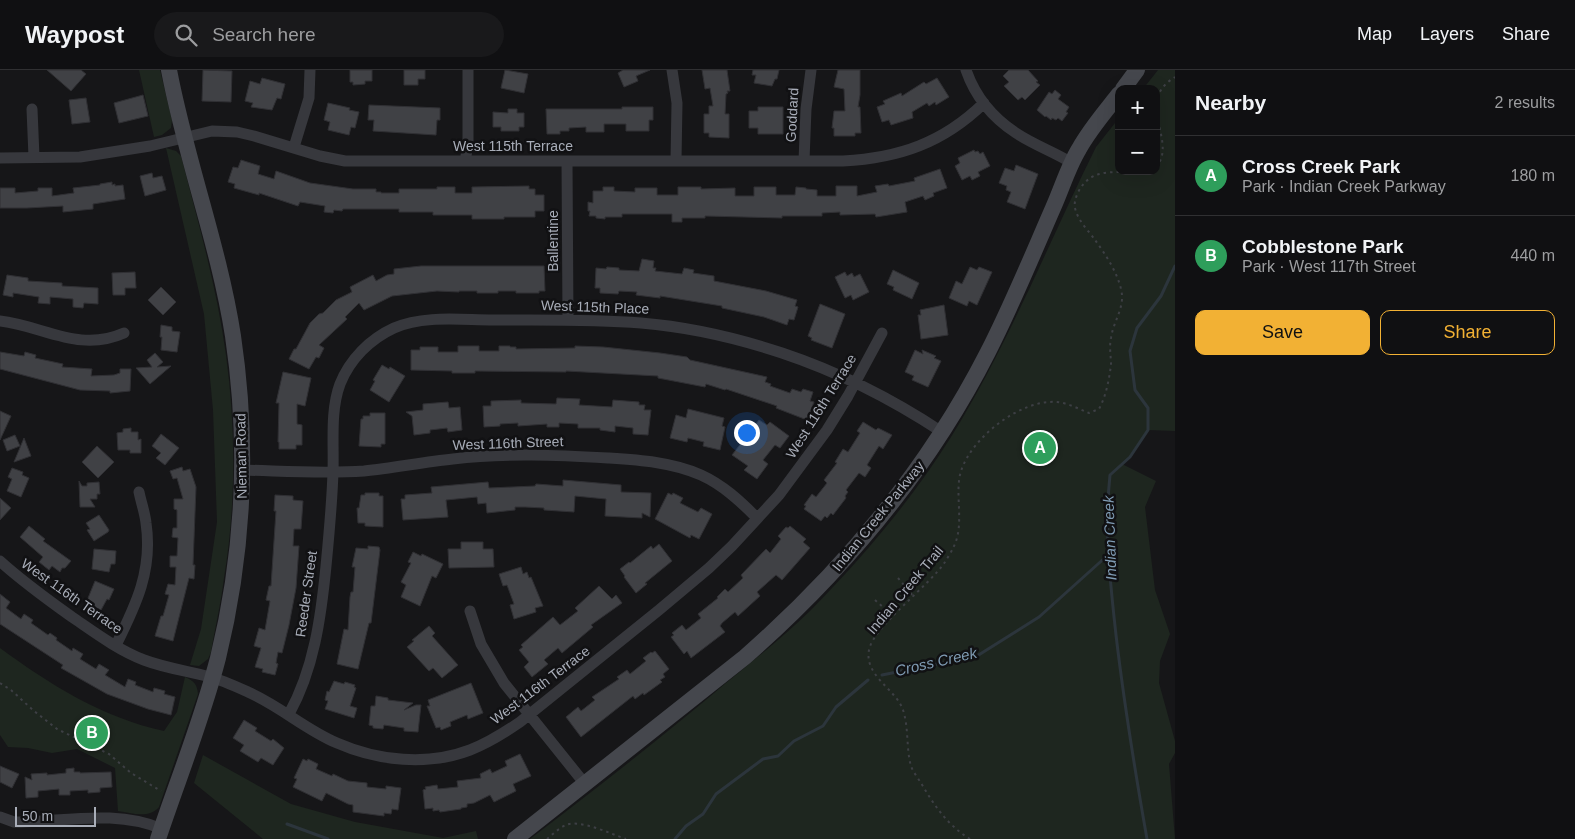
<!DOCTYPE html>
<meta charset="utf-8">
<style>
body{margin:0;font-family:Helvetica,sans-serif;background:#19191b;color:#f1f3f6}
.controls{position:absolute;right:15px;top:15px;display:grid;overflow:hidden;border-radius:10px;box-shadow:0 5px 20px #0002}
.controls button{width:45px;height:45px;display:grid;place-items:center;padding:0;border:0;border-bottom:1px solid #303032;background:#101012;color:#f1f3f6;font:25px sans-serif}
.scale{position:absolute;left:15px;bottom:12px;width:81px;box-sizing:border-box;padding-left:5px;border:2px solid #a8adb8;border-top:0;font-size:14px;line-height:18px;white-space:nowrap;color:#a8adb8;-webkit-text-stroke:4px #111113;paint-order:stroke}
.you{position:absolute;left:746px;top:362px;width:18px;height:18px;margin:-12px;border:4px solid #fff;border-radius:50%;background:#1a73e8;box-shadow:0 0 0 8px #1a73e833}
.badge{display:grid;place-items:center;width:32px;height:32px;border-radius:50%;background:#f2b134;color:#fff;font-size:16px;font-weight:700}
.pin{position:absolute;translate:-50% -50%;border:2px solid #fff;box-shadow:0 1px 5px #0006}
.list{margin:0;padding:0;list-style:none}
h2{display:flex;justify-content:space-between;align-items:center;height:65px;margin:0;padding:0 20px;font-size:21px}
h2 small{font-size:16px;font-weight:400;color:#9c9d9f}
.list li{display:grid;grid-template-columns:32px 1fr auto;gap:15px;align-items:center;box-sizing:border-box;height:80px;padding:0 20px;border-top:1px solid #303032}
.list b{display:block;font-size:19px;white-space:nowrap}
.list p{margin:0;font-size:16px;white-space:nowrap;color:#9c9d9f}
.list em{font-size:16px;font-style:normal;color:#9c9d9f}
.actions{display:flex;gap:10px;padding:15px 20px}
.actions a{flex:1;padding:11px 0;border:1px solid #f2b134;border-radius:10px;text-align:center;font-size:18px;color:#f2b134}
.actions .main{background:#f2b134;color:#111}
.icon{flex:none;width:28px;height:28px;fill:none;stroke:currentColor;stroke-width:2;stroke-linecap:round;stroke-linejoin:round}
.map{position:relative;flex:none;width:1175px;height:769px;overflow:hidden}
header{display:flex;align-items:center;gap:30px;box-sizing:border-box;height:70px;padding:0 25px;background:#101012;border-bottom:1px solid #303032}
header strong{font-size:24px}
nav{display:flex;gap:28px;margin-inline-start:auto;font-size:18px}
.search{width:350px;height:45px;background:#19191b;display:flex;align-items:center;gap:12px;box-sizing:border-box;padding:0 18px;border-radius:28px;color:#9c9d9f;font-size:19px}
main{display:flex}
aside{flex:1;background:#101012}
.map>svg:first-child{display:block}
.green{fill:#1e261f}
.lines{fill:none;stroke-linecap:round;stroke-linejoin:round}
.stream{stroke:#2c353c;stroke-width:3}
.building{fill:#404145;stroke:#303034}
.path{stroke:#3d3f44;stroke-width:2;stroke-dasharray:2.5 4;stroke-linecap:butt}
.street{stroke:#37383d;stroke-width:11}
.secondary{stroke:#45474d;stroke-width:16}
.labels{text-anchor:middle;stroke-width:5;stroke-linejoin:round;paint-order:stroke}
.street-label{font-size:14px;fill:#a8adb8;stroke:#111113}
.water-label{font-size:15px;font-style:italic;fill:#7f9bb3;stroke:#111113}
</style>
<header>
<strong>Waypost</strong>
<div class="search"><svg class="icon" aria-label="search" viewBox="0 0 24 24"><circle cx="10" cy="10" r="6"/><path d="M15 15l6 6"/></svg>Search here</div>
<nav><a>Map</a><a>Layers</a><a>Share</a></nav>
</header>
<main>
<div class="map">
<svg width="1175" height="769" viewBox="0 0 1175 769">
<rect width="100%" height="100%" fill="#161618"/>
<path class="green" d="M139 0H160L172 50 171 58 162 65 154 67Z
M1158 0H1175V361L1148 360 1130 387 1122 394 1156 411 1145 437 1155 520 1170 564 1160 591 1159 613 1175 671V683L1169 694 1175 769H530C592 722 653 674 713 624 745 597 779 571 810 541 862 488 911 431 951 367 1008 275 1048 174 1096 77L1119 48V101H1156V19H1143Z
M166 78 176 81 181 86C198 152 217 218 226 285 236 359 236 435 224 508 221 533 215 558 211 582L208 589 199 596 190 595 201 559 217 452 213 340 204 244Z
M0 578C49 614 103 648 164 661L177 642 185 607C194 611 197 614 198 624L159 737C149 749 132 743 118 741L115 698 77 679 52 683 28 678 8 677 0 665Z
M203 685 291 734 355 752 443 768 476 761 478 769H263L194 713Z"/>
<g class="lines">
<path class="stream" d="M882 605 977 586 1039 547 1108 485
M287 754 328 769
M675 769 686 756 703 744 716 724 763 689 778 686 794 671 823 656 836 637 868 610
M1147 769C1135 701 1124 633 1116 565 1110 510 1104 460 1110 405L1130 387 1148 360V338L1135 320 1130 281 1137 258 1161 226 1175 196"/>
</g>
<path class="building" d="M47 0H81L86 4 71 21Z
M203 0 232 1 231 32 202 31Z
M350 0H372V11H365V14L353 15V12H350Z
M404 0H425V9H418V15H404Z
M505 0 528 4 524 23 501 18Z
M623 0H650L636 6 638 11 624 17 618 3Z
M702 0H727L730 21H727L728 23 726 24 725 44H729V68L709 67V63H704V44H709V36H713L710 18 705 19Z
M753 0H779L777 9H775L772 16 754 13 756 5H752Z
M838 0H860V25L858 37H860L861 63H855V66H834V58H832L834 41H845L844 19 834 17Z
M1009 0H1028L1038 11 1036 12 1040 15 1025 30 1022 27 1018 30 1004 16 1009 12 1003 6Z
M262 8 285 14 281 29 277 28 272 40 251 37 253 33 245 31 250 11 260 14Z
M937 8 949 27 936 35 935 32 929 36 927 33 912 42 913 48 891 55 889 50 882 52 877 37 885 34 883 31 901 23 902 26 924 12 926 14Z
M1055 20 1061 25 1058 29 1069 37 1066 42 1068 43 1062 51 1058 48 1056 50 1052 48 1051 50 1046 46 1045 47 1037 40 1049 22 1052 24Z
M143 25 148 46 119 53 114 33Z
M86 28 90 52 72 54 69 30Z
M328 33 350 38 349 40 359 42 355 58 351 57 349 65 328 60 330 52 324 50Z
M369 35 440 38V50H437L436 65 373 61 374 50H368Z
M622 37H653V50H649V61H626V54H604V62H586V57L569 58V61H560V64H547L546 39H622Z
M758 37H783V64H758V58H749V41H758Z
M508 39H517V43H524V57H519V61H501V57H493V42L508 43Z
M974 80 975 82 978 81 980 84 983 82 990 96 978 102 980 106 972 110 970 106 962 110 955 96 960 93 958 88Z
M241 90 260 96 258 104 274 109 276 101 310 113 353 119H376V122H381V123H399V119H437V117H455V123H472V117L529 116V119H535V125H544V141H535V147H504V149H472V145H433V142H399V139H343L342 141 334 140 333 143 324 142 325 136 300 132 298 136 259 123V125L234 118 235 114 228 112 233 97 238 98Z
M1016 95 1038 104 1025 139 1007 132 1011 122 1006 120 1007 116 999 113 1005 98 1014 101Z
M940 99 947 118 933 123 934 126 925 130 923 126 905 132 907 142 876 147 875 144 840 145V142L822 143V146H782V148L705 146V148H682V152H672V144H622V147H605V149L596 148V146H589L590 141H588V132L593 133V121H603V117H614V121L635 122V118H657V125H678V117H701V119L735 118V126H754V117H776V125H795L796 117 806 118V119L817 120V126H836V116H857V126L877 122 875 116 888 114 889 116 915 111 914 108Z
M152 103 153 108 162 106 166 120 145 126 140 106Z
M112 112V115L115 114V116L123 115 125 129 93 134V139L63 142V136L27 138H0V118H15V123L38 121V118H52V126L74 123 73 118 100 115V114Z
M642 189 654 191 653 198H656L655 201 682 204 684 198 694 200 693 203 714 206V211L766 221 797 230 795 236 798 237 794 250 789 249 787 255 764 247 722 238V236L660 226V228L636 225 637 222 619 221 618 224 600 223V218H595L596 198 606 199 607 197 619 198V200L639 201Z
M421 196H544L545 221H539V223H516V221H498V223H477V221H459V222L437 221 392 226 364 240 359 233 345 247 347 249 319 275 324 278 319 288 316 287 309 299 289 289 294 279H296L310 253 319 244 323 243 336 230 352 222 350 217 373 205 376 211 387 205 394 204V199Z
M970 197 977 200 979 197 992 202 977 235 969 231 967 236 949 228 956 211 962 214Z
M893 200 919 213 912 229 893 220 894 217 887 214Z
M135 202 136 218H125V225H113L112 203Z
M845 202 847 206 852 203 854 207 860 204 869 222 853 230 851 225 845 228 835 207Z
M7 205 28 208V211L62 213V216L98 218V234L84 233 83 238 73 237V229L50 227V234L38 233 39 227 13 223V227L3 225Z
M161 217 176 232 163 245 148 230Z
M820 234 845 244 832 278 811 270 812 268 808 266Z
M944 235 948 265 921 269 918 245H921L920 240Z
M161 255 172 257V261L180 262 177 282 161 280 162 267H160Z
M458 276H479V281H499V276H510V277H516V279L575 278V276L603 277 660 283 687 287 690 290 767 307 765 312 771 314 770 316 790 323 792 319 801 322 803 319 813 322 810 331 814 332 807 350 776 338 777 336 726 319 725 320 706 314 705 317 658 308V306L566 301V302L475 301V303H452V301L411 300V280H420V277H438V282H458Z
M915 280 923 284 922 280 936 286 934 288 941 291 928 317 912 310 914 306 905 302Z
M0 282 24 286 25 282 36 285 35 288 63 294 62 297 92 299 91 306 114 305 120 303V299H131L130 321 110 323V321L80 320 0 299Z
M155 283 163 292 157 297 171 296 150 314 136 298 152 297 147 290Z
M382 295 389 299 390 297 405 306 389 332 370 320 375 311 373 310Z
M283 302 311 308 305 336 297 334V354L302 355V375H296V379H279V372H278L279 333H276Z
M557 328 580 329 579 335 612 337 613 330 639 332V335H645L644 340H651L648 365 633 364V358L615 356V362L600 360V358H578V354L559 353V357H547V354L518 356V353L500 354V356L484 357 483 336H491V331L521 330V333L556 334Z
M448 332 449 338 460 337 462 360 448 362 447 358 430 360V363L414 365 412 346 406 342 423 340V334Z
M688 339 724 348 722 356 725 357 720 380 703 376 704 372 688 368 687 372 670 368 676 345 686 348Z
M0 341 11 346 0 370Z
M370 343H385V374H381V377L359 376 361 349H363V346H370Z
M759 350 767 355 770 352 789 366 780 378 775 375 763 390 768 394 757 409 744 400 748 396 732 385Z
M863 352 876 360 878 358 892 365 883 379 879 376 867 395 871 398 865 407 859 403 846 420 848 422 845 426 846 428 833 445 831 443 827 448 825 446 821 451 804 439 806 436 804 435 812 424 816 427 827 413 824 410 837 393 835 392 843 379 848 382 860 363 857 361Z
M131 358V362H138V370L141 369V383H130V380H118L117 363 123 362V359Z
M161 364 179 378 165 395 156 388 161 383 152 376Z
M15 365 20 376 7 381 3 370Z
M24 368 31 386 14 392Z
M97 376 114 392 98 408 82 392Z
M182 397 183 401 190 399 196 417 193 495H195L194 509 189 508 173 571 155 566 161 546H163L169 525 165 524 168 514 175 515 176 497H170V486H177L178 468 172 467 173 458H177V440L174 439V429H183L177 408 173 409 170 401Z
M12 398 23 402 22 405 29 408 21 427 7 421 12 409 8 407Z
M563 410 621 415V422L651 423 650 447 642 443V448L605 446 606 429 575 426 574 442 544 440V438L525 437H515V440L487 443 486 433 478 434 477 427 446 430 448 447 403 450 401 429H405V425L432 423 431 417 488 412 489 418 535 416 536 414 563 416Z
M79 411 82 416H87V413L99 412 100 424H97V429H90L95 437H80Z
M365 423H379V426H383V457L365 456V453H358L357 438H359L361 425H365Z
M668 423 672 425 673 423 683 428 680 433 698 442 701 438 712 444 699 469 691 465 690 468 655 449Z
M275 425 293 426V430L303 431 301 459H294L293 476H299L296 518 289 555 282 583 278 582 276 593 278 594 275 605 262 602 263 599 255 597 261 578 254 576 259 558 265 560 270 531 266 530 269 516H271L276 441H274Z
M0 428 11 438 0 450Z
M99 445 109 460 108 462 94 471 87 460 90 459 86 453Z
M29 456 45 469 43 471 71 491 65 498H62L60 502 52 496 49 500 39 492 43 487 20 467Z
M790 456 806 469 803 472 810 478 782 510 776 505 757 522 760 526 738 546 735 542 722 553 720 556 725 562 691 588 687 581 684 584 671 567 674 565 672 563 682 555 686 560 701 548 698 544 718 528 717 527 725 519 728 522 743 508 741 505 766 479 770 483 781 469 778 466 786 457 788 458Z
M461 472H483V479H493L494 497 449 498 448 479H461Z
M659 474 672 491 645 513 647 514 636 523 624 507 625 506 620 499 629 492 630 493 651 476 653 479Z
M368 476 379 477 380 480 371 553H369L358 599 337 594 344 559 348 560 350 527 351 522H353L355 497H352L356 478 368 479Z
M94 479 116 481 115 494H111L109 502 92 499Z
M413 482 421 486 422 484 443 494 436 508 432 506 420 536 401 527 406 515 401 512 411 493 408 492Z
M521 497 523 504 527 502 529 508 531 507 543 536 535 538 536 542 514 549 510 535 514 534 507 515 503 516 499 504Z
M95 511 114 519 109 530 107 529 101 540 86 533Z
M599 516 612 529 616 525 622 533 591 555 593 557 562 583 558 578 544 590 548 594 532 607 524 597 529 592 519 580 523 577 521 575 553 547 560 555 578 541 575 538Z
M0 524 10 532 6 538 21 549 24 544 33 550 31 553 48 565 50 563 57 568 56 570 72 581 73 578 83 584 80 589 96 599 99 594 109 600 105 605 125 617 128 609 136 612 135 615 153 622 154 618 165 621 164 624 175 627 171 645 148 639 107 624 61 598 63 595 0 554Z
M429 556 435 563 432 566 458 595 442 608 433 598 429 601 407 577 414 571 412 570Z
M655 581 669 599 663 604 665 607 660 610 662 612 644 625 643 623 635 629 633 626 581 667 566 647 578 637 581 641 595 630 592 627 619 609 617 607 627 600 630 604 646 591 643 588 651 582 652 583Z
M334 611 344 614 345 612 355 615 354 617 356 618 350 636 357 638 354 648 325 639 328 631 325 630 327 621 329 622Z
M471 613 483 643 468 649 467 645 450 652 451 656 441 660 440 657 436 658 427 636H430L428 630Z
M376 626 388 628V630L413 633 404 640 416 635H421L418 662 404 661V658L384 655 383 659 373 658V656L369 655 371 636H375Z
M244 650 257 658 255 661 271 671 273 669 284 678 273 695 261 688 258 692 240 681 244 675 233 668Z
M520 684 531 706 513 714 516 721 494 732 490 725 474 733 467 734V737L461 738V739L440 742 439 740 433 741V738L425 739 423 720 426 719 425 717 437 715 438 719 458 717 457 711 481 708 480 704 490 699 492 703 507 696 505 691Z
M303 689 307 691 308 689 318 694 316 699 332 706 333 704 348 711 367 713V717L386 719V716L401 718 398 740 392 739 391 744 384 743V746L353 742V735L348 734 326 723 322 731 293 717 297 709 294 708Z
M0 696 19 704 12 718 0 712Z
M74 698V702H80V703L111 702 112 717 100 718V722L88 723V720L70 721V725H59V719L38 721V727L26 728 25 707 32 710 31 704 47 703V705L66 703V699Z"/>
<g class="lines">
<path class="path" d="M1156 97C1175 76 1146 44 1161 20 1164 15 1170 10 1175 7
M898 508 914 527
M875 530 893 546
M0 613 11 620 34 641 57 659 109 684 131 703 161 721
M547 769C553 764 559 758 566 755 580 749 611 764 626 769
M970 769C947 755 934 735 921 713 918 708 913 702 911 696 906 679 909 658 903 640 896 619 864 606 869 580 873 557 929 516 945 492 948 487 952 481 954 476 965 453 954 424 961 401 972 367 1021 329 1057 332 1068 333 1079 339 1089 343L1099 339C1106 326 1109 310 1111 295 1111 286 1109 277 1111 268 1113 253 1123 240 1122 225 1120 206 1106 185 1095 170 1088 160 1078 151 1075 138 1073 129 1081 114 1089 109 1102 98 1131 104 1148 101"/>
<path class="street" d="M672 0 677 33 676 90
M966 0C975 26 993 48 1016 63 1034 75 1054 82 1072 93
M32 39 34 87
M294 77 309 28 310 0
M0 88 80 87 150 76 212 61 237 62 254 66 320 86 345 91H843C899 88 943 73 984 33
M465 91 468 75V0
M567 91 568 250
M804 91 806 39 811 0
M0 251C44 256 79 283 124 263
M243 400C283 401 323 404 364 401 394 398 423 392 453 389 505 383 557 385 608 388 639 390 672 392 701 405 723 415 740 431 757 448
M0 491C23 512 47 529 72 547 94 562 118 580 144 590 165 598 188 601 210 607 222 610 237 617 248 622 280 636 306 660 337 673 378 691 428 696 470 680 488 673 504 663 520 652L659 540 709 498 732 476 779 425 827 360 848 326 882 263
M470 541 481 574 504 613 585 714
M116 575C136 535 153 500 146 453 145 443 141 432 139 422
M289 644C314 599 321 547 326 496 329 465 332 434 333 402 334 373 330 341 340 314 350 289 370 269 394 258 424 245 461 250 493 250 542 250 592 249 641 253 689 257 737 268 782 283 839 302 892 329 942 362
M0 747 14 752C62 752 116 739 162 759"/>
<path class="secondary" d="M1123 19 1137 0
M158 769C178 709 202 650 218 588 244 482 249 374 233 266 219 176 186 90 169 0
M515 769 745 587C844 500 928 400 988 282 1012 235 1032 186 1053 138 1062 118 1068 97 1079 79 1090 59 1105 42 1119 24"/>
</g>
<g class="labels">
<g class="street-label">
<text transform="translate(792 45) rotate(-87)" y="5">Goddard</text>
<text x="513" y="81">West 115th Terrace</text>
<text transform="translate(553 171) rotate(-90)" y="5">Ballentine</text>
<text transform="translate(595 237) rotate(2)" y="5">West 115th Place</text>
<text transform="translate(821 336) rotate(-58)" y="5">West 116th Terrace</text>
<text transform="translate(508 373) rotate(-2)" y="5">West 116th Street</text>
<text transform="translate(241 386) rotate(-91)" y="5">Nieman Road</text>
<text transform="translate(878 446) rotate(-51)" y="5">Indian Creek Parkway</text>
<text transform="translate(905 520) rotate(-50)" y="5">Indian Creek Trail</text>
<text transform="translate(306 524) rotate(-82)" y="5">Reeder Street</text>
<text transform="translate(72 526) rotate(35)" y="5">West 116th Terrace</text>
<text transform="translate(540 615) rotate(-37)" y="5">West 116th Terrace</text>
</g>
<g class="water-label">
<text transform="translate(1110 468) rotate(-92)" y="5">Indian Creek</text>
<text transform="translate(936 592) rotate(-13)" y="5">Cross Creek</text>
</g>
</g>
</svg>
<div class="controls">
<button>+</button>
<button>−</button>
</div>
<div class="scale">50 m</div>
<div class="you"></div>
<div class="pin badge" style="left:1040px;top:378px;background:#2e9e5b">A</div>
<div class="pin badge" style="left:92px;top:663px;background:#2e9e5b">B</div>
</div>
<aside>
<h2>Nearby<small>2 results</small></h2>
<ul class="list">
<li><span class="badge" style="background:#2e9e5b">A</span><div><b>Cross Creek Park</b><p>Park · Indian Creek Parkway</p></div><em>180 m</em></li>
<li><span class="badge" style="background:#2e9e5b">B</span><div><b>Cobblestone Park</b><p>Park · West 117th Street</p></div><em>440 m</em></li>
</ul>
<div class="actions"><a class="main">Save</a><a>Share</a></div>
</aside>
</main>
